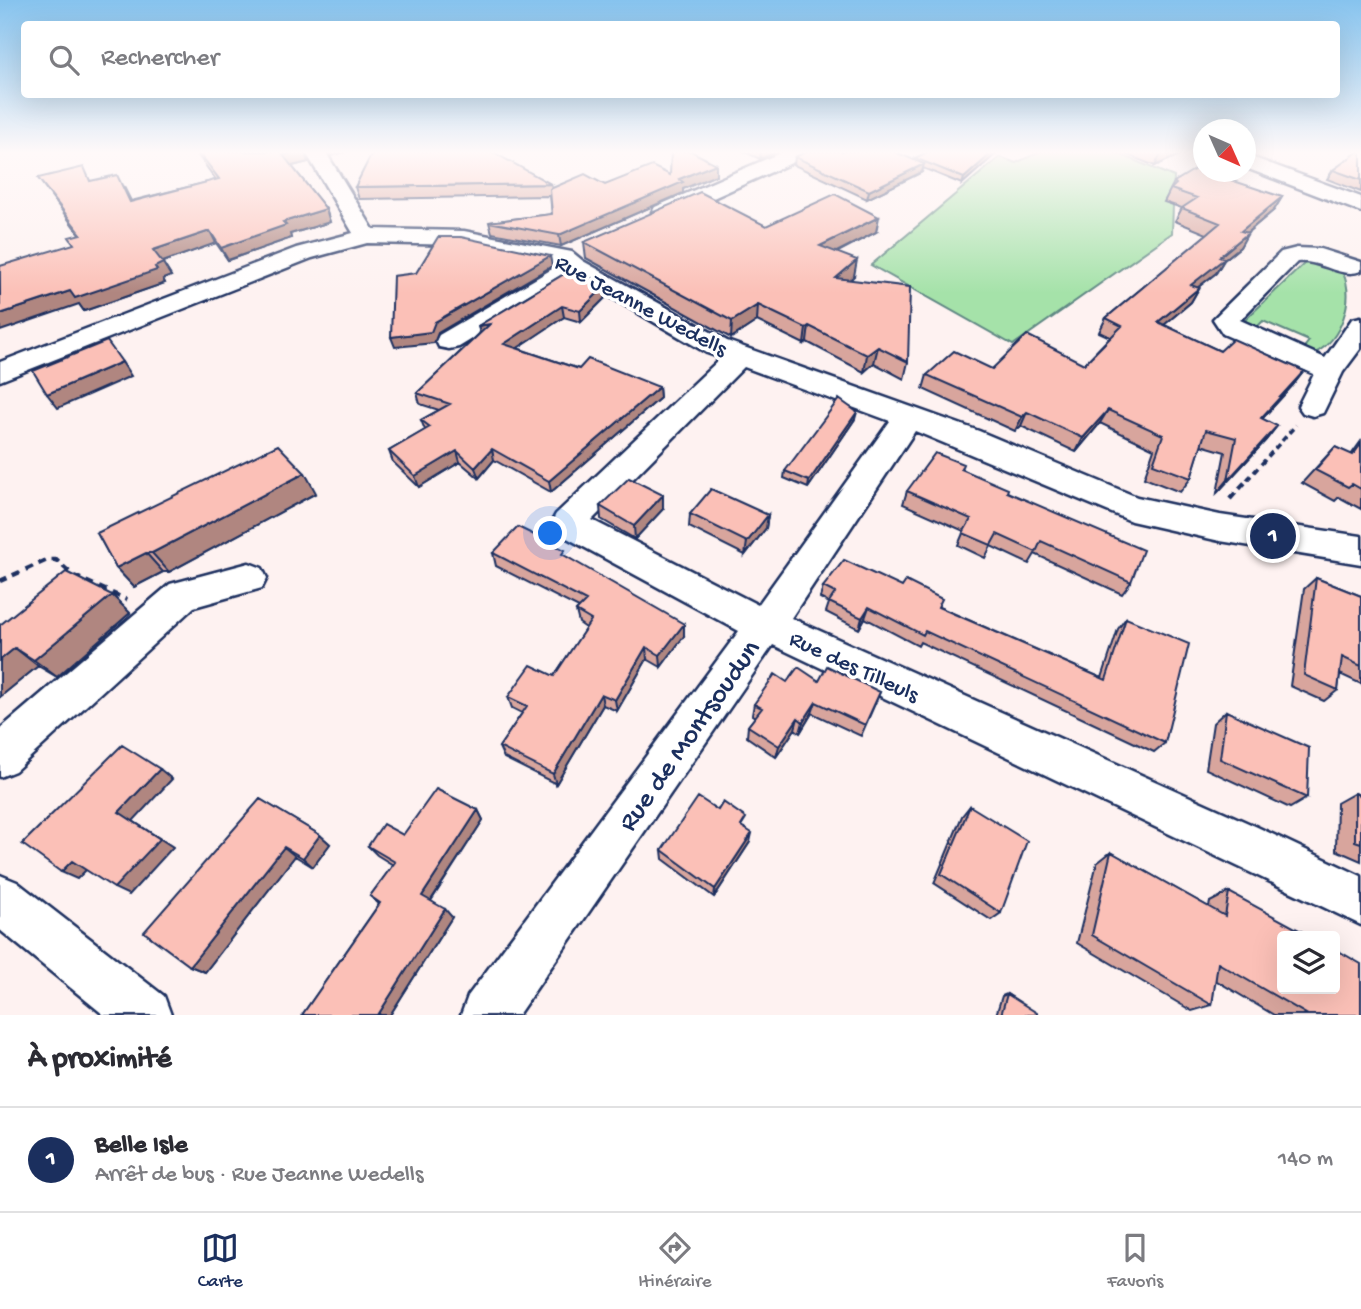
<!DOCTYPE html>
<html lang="fr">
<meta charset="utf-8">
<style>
body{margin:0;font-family:"Gochi Hand",sans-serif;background:#f7f7f7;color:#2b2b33}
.controls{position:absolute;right:21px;bottom:21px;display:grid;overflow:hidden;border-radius:7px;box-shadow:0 7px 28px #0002}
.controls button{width:63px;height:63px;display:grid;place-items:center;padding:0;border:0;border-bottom:2px solid #e1e1e2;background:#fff;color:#2b2b33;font:35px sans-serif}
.compass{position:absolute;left:1193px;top:119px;width:63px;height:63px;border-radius:50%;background:#fff;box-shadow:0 7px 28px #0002;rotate:135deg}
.you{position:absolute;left:551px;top:534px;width:24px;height:24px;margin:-18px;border:5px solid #fff;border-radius:50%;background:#1a73e8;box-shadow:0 0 0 10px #1a73e833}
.badge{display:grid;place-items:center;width:46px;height:46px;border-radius:50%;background:#1b2f5e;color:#fff;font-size:23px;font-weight:700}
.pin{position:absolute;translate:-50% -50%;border:4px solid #fff;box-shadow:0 2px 7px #0006}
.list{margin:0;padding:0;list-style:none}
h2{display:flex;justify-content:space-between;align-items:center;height:91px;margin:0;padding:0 28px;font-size:30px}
h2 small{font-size:23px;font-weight:400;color:#7c7c81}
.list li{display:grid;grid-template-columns:46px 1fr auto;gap:21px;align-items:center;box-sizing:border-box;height:105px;padding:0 28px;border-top:2px solid #e1e1e2}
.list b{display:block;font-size:26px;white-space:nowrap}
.list p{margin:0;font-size:23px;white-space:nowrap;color:#7c7c81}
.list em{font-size:23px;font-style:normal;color:#7c7c81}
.icon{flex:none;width:38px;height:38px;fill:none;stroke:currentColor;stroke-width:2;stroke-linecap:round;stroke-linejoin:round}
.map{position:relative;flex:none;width:1361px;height:1015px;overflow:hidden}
.search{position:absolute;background:#fff;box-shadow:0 7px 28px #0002;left:21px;right:21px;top:21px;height:77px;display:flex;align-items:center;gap:18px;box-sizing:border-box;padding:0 24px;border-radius:7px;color:#7c7c81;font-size:26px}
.sheet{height:196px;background:#fff}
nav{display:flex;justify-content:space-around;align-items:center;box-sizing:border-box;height:98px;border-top:2px solid #e1e1e2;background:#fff;font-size:19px;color:#7c7c81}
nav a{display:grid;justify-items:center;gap:4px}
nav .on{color:#1b2f5e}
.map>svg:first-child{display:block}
.green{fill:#a5e2a9;stroke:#608884;stroke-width:2}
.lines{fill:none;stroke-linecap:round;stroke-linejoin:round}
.street-casing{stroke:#1b2f5e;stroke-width:5}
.path-far1{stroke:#1b2f5e;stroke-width:3.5;stroke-dasharray:6 4.5;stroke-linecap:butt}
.path{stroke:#1b2f5e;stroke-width:4.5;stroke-dasharray:8 6;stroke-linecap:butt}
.street{fill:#fff;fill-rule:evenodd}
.wall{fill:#d8a59d;stroke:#1b2f5e;stroke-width:2}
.shaded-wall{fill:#b08680;stroke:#1b2f5e;stroke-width:2}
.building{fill:#fbc0b7;stroke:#1b2f5e;stroke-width:2}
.labels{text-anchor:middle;stroke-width:7;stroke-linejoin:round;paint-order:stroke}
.street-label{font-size:23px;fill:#1b2f5e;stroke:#fff}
.near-street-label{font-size:28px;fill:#1b2f5e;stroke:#fff}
</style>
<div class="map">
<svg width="1361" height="1015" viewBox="0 0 1361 1015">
<rect width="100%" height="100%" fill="#fef2f1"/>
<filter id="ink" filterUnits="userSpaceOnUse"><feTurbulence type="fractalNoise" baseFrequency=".0143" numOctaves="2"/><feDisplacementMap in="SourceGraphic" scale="14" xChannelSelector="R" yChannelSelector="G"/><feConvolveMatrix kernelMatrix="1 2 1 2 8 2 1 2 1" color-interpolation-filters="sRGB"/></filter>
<g filter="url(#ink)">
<path class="green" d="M1041 151H1112L1174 177 1172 233 1013 345 871 265 1000 157 1016 163Z
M1307 261 1343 273C1355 300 1341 340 1315 353L1302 350 1309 341 1263 321 1255 329 1247 325 1245 320Z"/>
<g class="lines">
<defs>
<path id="street" d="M305 151H325L373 229 464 231 572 252 583 261 727 341 979 431 1137 497 1220 515 1361 536V564L1220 541 1131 521 915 431 791 618 1255 826 1361 876V925L773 645 518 1015H461L468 996 739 631 556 532 551 523 556 514 721 358 707 353 575 276 459 347 449 349 439 347 436 341 439 335 559 265 464 245 367 243 312 258 0 381V362L296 248 353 233ZM744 367 890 421 758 605 592 520Z
M785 151H812L809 155 671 217H655L652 212 655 207Z
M1246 155 1361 197V212L1246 168Z
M1297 248 1320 249 1361 262V271C1340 279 1320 259 1297 262L1240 320 1325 358 1352 319 1361 317V348L1343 372 1323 413 1313 416 1303 413 1298 406 1314 374 1223 334 1213 319 1281 252Z
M249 563 262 568 267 578 262 588 194 607 15 771 0 777V729L170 584Z
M0 875 17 882 164 996 171 1015H104L0 930Z"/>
</defs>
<use href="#street" class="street-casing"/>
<path class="path-far1" d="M1247 480 1296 425"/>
<path class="path" d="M1230 499 1249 478
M0 581 47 560H56L74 576 127 600"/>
<use href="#street" class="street"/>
</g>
<path class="wall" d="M195 151H304L308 162 292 166 326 209 330 222 290 234 291 238 228 260 216 243 162 262 171 276 163 279 165 283 84 311 79 304 74 244 79 234 38 178 92 181 124 187 131 201 216 180Z
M743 151H778L760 159Z
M999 151 962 184 923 168 922 172 867 199 794 165 795 157 915 160V158Z
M1118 151H1188L1155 166Z
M1361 151V192L1327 179 1333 170Z
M716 164V175L683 189V193L561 246 492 233 489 222 552 214 550 196 359 199 355 187 551 184 552 188 605 185 670 175Z
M1174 182 1282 197 1274 210 1247 233 1240 247 1224 260 1216 273 1197 288H1199L1191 302 1164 325 1220 351 1304 371 1293 385 1262 419 1277 426 1266 440 1217 493 1225 452 1201 445 1191 478 1180 492 1144 478 1154 449 1100 423 1076 452 1021 426 1015 431 923 389 927 375 992 369 1084 364 1110 337 1099 332 1106 318 1207 234 1175 221 1182 208 1164 202Z
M766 226 876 232 836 253 854 276 850 280 908 362 904 379 874 363 864 372 807 342 804 344 757 321 731 338 586 258 584 242Z
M574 268 606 297 581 322 564 317 517 348 579 369 659 387 660 398 551 492 494 460 479 478 460 462 419 487 393 462 389 451 425 430 421 420 439 410 420 404 417 393 480 333 478 326Z
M855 419 808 488 784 478 785 471Z
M1361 441V509L1339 497 1335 501 1302 483 1335 447 1351 455Z
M962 469 1007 492 1131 582 1122 594 1035 554 1029 564 991 546 985 558 958 545 964 531 903 504 907 491Z
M316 493 169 572H163L134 587 116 568 97 533Z
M600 506 663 509 635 539 601 519Z
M690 514 768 515 766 528 745 555 689 527Z
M493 553 567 557 684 636 661 667 647 659 617 711 603 705 556 784 504 758 499 747 522 713 512 708 508 697 554 676 586 628 579 623 576 611 579 608 496 566Z
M1316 578 1361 596V684L1340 674 1338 690 1324 701 1290 686 1304 589Z
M823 587 939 607 1102 678 1118 629 1126 618 1165 743 1154 752 920 642 918 646 865 618 859 629 826 612 829 603 820 598Z
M112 595 130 613 57 677 38 666 0 697V625Z
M819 681 880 692 861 736 812 713 800 733 795 729 776 757 747 737 748 726 755 717 752 715 754 704 787 682Z
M1226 711 1307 798 1290 808 1206 769 1213 723Z
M1355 793 1361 796V861L1336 850 1337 803Z
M260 799 320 835 330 844 313 867 295 856 205 972 190 966Z
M970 806 1001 913 991 920 934 883 962 816Z
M478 810 483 820 431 901 452 917 390 1015H302L379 904 370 896 393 865 377 855 368 846Z
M744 828 750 842 714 897 663 859 662 850Z
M1111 852 1209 907 1210 902 1229 892 1361 1015H1274L1215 980 1212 1005 1192 1011 1077 943 1097 863Z
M1007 994 1037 1015H996L1002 996Z"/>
<path class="shaded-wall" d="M299 151H304L308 162 288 167 283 155Z
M329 151H348L331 156Z
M761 151H778L760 159Z
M994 151H999L962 184 964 178Z
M1162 151H1188L1155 166Z
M716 164V175L683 189V193L561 246 559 235 679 179Z
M924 164 922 172 867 199 869 191Z
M1282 197 1274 210 1233 244 1241 231Z
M326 209 330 222 290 234 291 238 228 260 221 248 283 222Z
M879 217 876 232 817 262 820 246Z
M210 231 216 243 160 263 153 250Z
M1248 233 1240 247 1224 260 1216 273 1183 299 1191 285 1219 257Z
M550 256 552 266 438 333 434 343 395 347 391 337 435 322Z
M857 260 854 276 833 294 836 278Z
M163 263 171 276 163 279 165 283 84 311 79 304 0 331V314L70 291Z
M605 286 606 297 581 322 580 311Z
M1199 288 1191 302 1151 336 1158 322Z
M758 305 757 321 731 338 732 321Z
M562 306 564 317 507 355 504 344Z
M490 324 481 337 478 326Z
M809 326 807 342 804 344 806 328Z
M878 347 874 363 864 372 867 355Z
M122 362 131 376 58 408 47 394Z
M1304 371 1293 385 1250 432 1261 418Z
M659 387 660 398 551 492 549 481Z
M1108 410 1100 423 1076 452 1083 438Z
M857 412 855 419 808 488 809 481Z
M1027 412 1021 426 1015 431 1022 417Z
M1277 426 1266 440 1217 493 1228 480Z
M492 449 494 460 479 478 475 468Z
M457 451 460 462 419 487 415 476Z
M305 473 316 493 169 572 152 553Z
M663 495V509L635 539 634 526Z
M768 515 766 528 745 555 747 542Z
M146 553 163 572 134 587 116 568Z
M112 595 130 613 57 677 34 660Z
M869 607 865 618 859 629 862 618Z
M684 624V636L661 667 660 655Z
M646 647 647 659 617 711 615 700Z
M15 648 38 666 0 697V660Z
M601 694 603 705 556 784 553 774Z
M816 702 812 713 800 733 803 722Z
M798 718 795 729 776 757 779 746Z
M160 769 172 779 133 821 173 847 129 895 114 888 119 812Z
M478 810 483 820 429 903 422 896Z
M752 833 750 842 714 897 715 889Z
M320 835 330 844 313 867 303 858Z
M284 847 295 856 205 972 190 966Z
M72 861 88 868 77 879 61 872Z
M445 909 452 917 390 1015H378Z"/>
<path class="building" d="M198 151H299L283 155 326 209 283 222 286 225 221 248 210 231 153 250 163 263 155 267 157 270 75 298 70 291 0 314V266L74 244 69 237 81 234 38 178 84 167 90 181 117 175 130 202 219 179Z
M373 151H491L551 184 355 187Z
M676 151H691L716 164 679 179 683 182 559 235 489 222 552 214 550 189 585 174 605 185 652 166 670 175 671 153Z
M807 151H893L924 164 869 191 795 157Z
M929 151H994L964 178 915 158Z
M1359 151H1361V180L1333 170Z
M1197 168 1203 170V172H1207L1282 197 1241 231 1248 233 1219 257 1224 259 1191 285 1199 288 1158 322 1220 351 1233 339 1304 371 1261 418 1277 426 1228 480 1236 438 1206 430 1191 478 1153 464 1163 435 1108 410 1083 438 1027 412 1022 417 927 375 954 351 992 369 1027 335 1084 364 1122 326 1106 318 1220 223 1182 208 1197 198 1171 189 1176 184 1174 182Z
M700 192 766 226 835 194 879 217 820 246 857 260 836 278 910 287 908 362 878 347 867 355 809 326 806 328 758 305 732 321 584 242Z
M438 237H461L550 256 435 322 431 332 391 337 393 276 416 273Z
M574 268 605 286 580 311 562 306 504 344 579 369 588 359 659 387 549 481 492 449 475 468 457 451 415 476 389 451 430 427 421 420 450 404 417 393 490 324 478 326Z
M107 341 122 362 47 394 33 371Z
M839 399 857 412 809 481 785 471Z
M1361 444V489L1352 484 1348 487 1315 470 1335 447 1353 455Z
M278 445 305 473 152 553H146L116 568 97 533Z
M935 453 963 464 961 469 1008 489 1007 492 1143 550 1131 582 1041 541 1036 552 997 534 991 545 963 533 971 519 907 491Z
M629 478 663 495 634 526 600 506Z
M711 489 768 515 747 542 690 514Z
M518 527 565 550 562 554 684 624 660 655 646 647 615 700 601 694 553 774 499 747 527 706 508 697 531 665 554 676 591 620 576 611 586 601 493 553Z
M844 560 902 587 906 581 942 599 938 607 1106 680 1126 618 1189 644 1165 743 925 631 923 635 869 607 862 618 829 602 835 593 823 587Z
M66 572 112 595 34 660 15 648 0 660V625Z
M1316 578 1361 596V666L1342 657 1338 690 1304 675Z
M827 666 880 692 865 725 816 702 803 722 798 718 779 746 748 726 762 708 754 704 775 674 787 682 798 667 819 681Z
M1226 711 1309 748 1307 798 1220 759Z
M122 745 160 769 119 812 160 839 114 888 72 861 61 872 22 844Z
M436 789 478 810 422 896 445 909 378 1015H302L380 903 370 896 395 862 368 846 383 824 403 835Z
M1355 793 1361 796V843L1355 841Z
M698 797 718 810 723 802 746 818 741 826 752 833 715 889 662 850Z
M260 799 320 835 303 858 284 847 190 966 144 932Z
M970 806 1027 841 1001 913 941 874Z
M1111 852 1225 916 1229 892 1310 936H1282V989H1335V949L1361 964V1015H1308L1218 963 1212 1005 1092 935Z
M1007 994 1037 1013V1015H1001Z"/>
</g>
<linearGradient id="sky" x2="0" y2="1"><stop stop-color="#86c3ee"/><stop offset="0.52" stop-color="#fff9f9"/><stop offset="1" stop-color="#fff9f9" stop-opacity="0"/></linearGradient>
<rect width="1361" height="293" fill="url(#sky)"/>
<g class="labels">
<g class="street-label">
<text transform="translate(642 304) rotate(28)" y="8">Rue Jeanne Wedells</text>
<text transform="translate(855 665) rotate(25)" y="8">Rue des Tilleuls</text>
</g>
<g class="near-street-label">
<text transform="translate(687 734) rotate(-55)" y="10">Rue de Montsoudun</text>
</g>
</g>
</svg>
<div class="controls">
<button><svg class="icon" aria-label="layers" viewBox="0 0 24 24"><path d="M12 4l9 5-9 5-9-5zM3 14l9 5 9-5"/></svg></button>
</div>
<svg class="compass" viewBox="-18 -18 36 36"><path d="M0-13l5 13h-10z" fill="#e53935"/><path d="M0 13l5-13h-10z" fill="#7c7c81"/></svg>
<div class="you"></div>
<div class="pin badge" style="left:1273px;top:536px">1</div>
<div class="search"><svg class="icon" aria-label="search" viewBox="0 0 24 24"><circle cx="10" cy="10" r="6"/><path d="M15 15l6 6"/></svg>Rechercher</div>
</div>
<section class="sheet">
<h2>À proximité<small></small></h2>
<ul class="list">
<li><span class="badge">1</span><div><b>Belle Isle</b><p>Arrêt de bus · Rue Jeanne Wedells</p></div><em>140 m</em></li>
</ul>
</section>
<nav>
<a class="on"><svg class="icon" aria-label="map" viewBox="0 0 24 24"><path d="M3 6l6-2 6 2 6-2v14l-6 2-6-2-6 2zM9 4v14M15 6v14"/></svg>Carte</a>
<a><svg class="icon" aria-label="directions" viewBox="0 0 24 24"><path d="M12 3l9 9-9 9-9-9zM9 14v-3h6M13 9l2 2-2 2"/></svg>Itinéraire</a>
<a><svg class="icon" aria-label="saved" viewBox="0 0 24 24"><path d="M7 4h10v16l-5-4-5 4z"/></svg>Favoris</a>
</nav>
